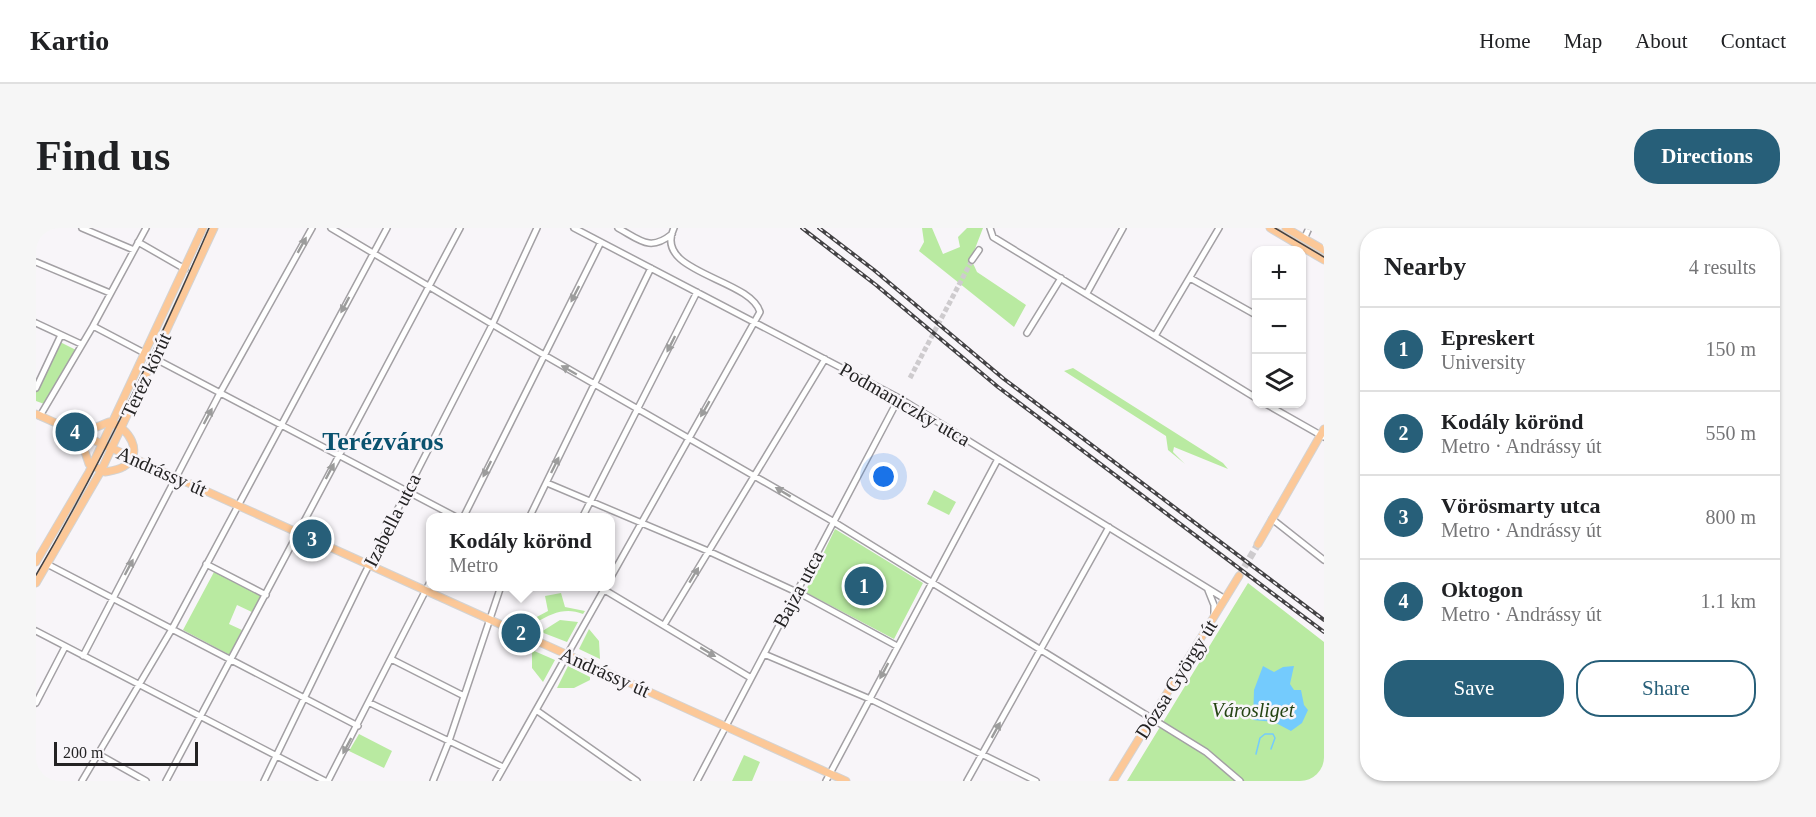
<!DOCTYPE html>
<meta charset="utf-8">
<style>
body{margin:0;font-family:"Times New Roman",serif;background:#f6f6f6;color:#202124}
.controls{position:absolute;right:18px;top:18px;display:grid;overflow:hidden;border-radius:12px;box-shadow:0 2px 4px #0004}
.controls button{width:54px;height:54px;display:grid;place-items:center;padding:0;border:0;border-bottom:2px solid #e0e0e0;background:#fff;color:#202124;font:30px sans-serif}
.scale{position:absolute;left:18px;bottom:15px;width:144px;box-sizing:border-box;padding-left:6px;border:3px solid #242324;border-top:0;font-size:16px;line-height:21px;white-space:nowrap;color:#242324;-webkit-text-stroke:4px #f8f5f9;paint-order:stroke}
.you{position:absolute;left:848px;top:249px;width:21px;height:21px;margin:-15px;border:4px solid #fff;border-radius:50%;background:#1a73e8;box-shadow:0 0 0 9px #1a73e833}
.badge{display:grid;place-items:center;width:39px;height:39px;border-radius:50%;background:#275f79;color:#fff;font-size:20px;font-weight:700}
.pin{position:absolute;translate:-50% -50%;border:3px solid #fff;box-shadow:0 2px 6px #0006}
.popup{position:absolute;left:390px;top:285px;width:189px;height:78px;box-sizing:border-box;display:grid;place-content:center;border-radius:12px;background:#fff;filter:drop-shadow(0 2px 4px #0005);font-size:20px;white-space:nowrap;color:#757577}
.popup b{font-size:22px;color:#202124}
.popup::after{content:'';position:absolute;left:50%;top:100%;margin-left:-12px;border:12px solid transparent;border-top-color:#fff}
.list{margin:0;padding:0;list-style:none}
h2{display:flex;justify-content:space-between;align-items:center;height:78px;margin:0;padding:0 24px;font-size:26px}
h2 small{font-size:20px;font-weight:400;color:#757577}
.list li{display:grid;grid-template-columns:39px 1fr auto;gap:18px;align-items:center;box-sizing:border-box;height:84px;padding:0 24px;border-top:2px solid #e0e0e0}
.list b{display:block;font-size:22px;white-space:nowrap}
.list p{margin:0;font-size:20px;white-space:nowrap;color:#757577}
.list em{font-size:20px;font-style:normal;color:#757577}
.actions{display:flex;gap:12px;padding:18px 24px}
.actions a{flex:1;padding:14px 0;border:2px solid #275f79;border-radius:24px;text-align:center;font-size:21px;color:#275f79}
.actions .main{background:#275f79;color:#fff}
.icon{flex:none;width:33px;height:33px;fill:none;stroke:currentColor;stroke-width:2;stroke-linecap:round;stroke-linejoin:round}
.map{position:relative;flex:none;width:1288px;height:553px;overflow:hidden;border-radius:24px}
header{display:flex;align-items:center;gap:36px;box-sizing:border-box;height:84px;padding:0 30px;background:#fff;border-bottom:2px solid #e0e0e0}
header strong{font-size:28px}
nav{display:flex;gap:33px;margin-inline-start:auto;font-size:21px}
.intro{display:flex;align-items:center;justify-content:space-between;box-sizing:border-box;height:144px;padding:0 36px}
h1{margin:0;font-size:42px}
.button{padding:15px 27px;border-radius:24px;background:#275f79;color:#fff;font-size:21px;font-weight:700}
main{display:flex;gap:36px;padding:0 36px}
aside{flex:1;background:#fff;border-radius:24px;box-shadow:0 2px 4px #0004}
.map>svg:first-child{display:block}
.green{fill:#b9eaa1}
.water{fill:#74cbfd}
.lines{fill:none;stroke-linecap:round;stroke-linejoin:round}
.stream{stroke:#74cbfd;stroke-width:1.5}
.minor-tunnel{stroke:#cecbce;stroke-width:5;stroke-dasharray:5 2.5;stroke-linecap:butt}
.major-tunnel{stroke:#cecbce;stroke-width:7;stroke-dasharray:7 3.5;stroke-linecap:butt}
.minor-casing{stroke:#a3a0a4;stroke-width:8}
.major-casing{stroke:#d3d3d3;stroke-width:9}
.minor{stroke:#fff;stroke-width:5}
.major{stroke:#fcc898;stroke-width:7}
.tram{stroke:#434244;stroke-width:1.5}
.rail-casing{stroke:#434244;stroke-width:4}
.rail{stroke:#f8f5f9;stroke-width:1.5;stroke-dasharray:4.5;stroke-linecap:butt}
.oneway{fill:#9c9c9c}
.labels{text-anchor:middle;stroke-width:5;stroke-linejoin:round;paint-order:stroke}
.street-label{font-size:20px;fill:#242324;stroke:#f8f5f9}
.park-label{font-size:20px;font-style:italic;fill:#254413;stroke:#f8f5f9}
.district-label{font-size:26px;font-weight:bold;fill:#0a526f;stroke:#f8f5f9}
</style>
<header>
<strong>Kartio</strong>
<nav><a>Home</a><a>Map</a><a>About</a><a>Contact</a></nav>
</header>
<div class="intro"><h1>Find us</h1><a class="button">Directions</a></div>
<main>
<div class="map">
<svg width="1288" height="553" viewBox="0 0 1288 553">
<rect width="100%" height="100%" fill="#f8f5f9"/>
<path class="green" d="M886 0H896L907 26 924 19 922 9 931 0H947L935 31 941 44 990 77 978 99 883 23 888 14Z
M24 114 40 122 11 177 0 173V164Z
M1037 140 1187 235 1192 241 1138 219 1137 224 1149 236 1132 222 1130 208 1028 143Z
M898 262 920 274 913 287 891 276Z
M799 301 887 355 858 411 769 364Z
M178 344 227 369 218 385 201 377 193 396 206 402 194 427 147 402Z
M1212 355 1288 414V553H1091Z
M525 365 529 379 549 383 547 386C530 379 516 385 501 394L495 392 512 383 509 368Z
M524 392 542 394 531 414 505 404Z
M553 401 563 413 564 431 543 421Z
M496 422 519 432 507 454 496 440Z
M532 438 554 449V452L538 460H521Z
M323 506 356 523 348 540 313 523Z
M708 527 724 534 716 553H696Z"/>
<path class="water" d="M1227 438 1238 444 1247 439 1258 438 1254 456 1258 462H1265L1268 477 1272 482 1266 495 1255 503 1238 494 1217 492 1218 462Z"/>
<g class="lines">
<path class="stream" d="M1220 526 1224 510 1229 506H1237L1239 510 1235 521"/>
<path class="minor-tunnel" d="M874 150 936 32"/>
<path class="major-tunnel" d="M1203 348 1222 316"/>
<defs>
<path id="minor" d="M46 0 98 22
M295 0 508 127 793 291 1170 524 1204 553
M538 0 863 170 1189 371
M582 0C604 12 614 24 636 6
M954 0 957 9 1220 170
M1268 11 1273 0
M102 14 149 41
M936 32 943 22
M0 34 74 65
M1154 50 1220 87
M1051 65 1087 0
M0 95 45 116
M57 98 422 290
M991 105 1025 50
M1119 108 1183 0
M0 160 25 107
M1230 176 1288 209
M4 188 57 98 110 0
M511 255 672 323 767 367 861 418
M427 290 565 14
M493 290 615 40
M546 290 661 64
M1236 291 1288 332
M11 336 322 498
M170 336 230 367
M575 349 724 84C714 50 616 45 638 0
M562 358 715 450
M1172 362 1178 377V388
M628 397 789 131
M0 403 289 553
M728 426 834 471 1000 553
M47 428 184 165 276 0
M355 431 428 468
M0 475 29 419
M334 475 467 539
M500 482 601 553
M62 526 110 553
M46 553 136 401 351 0
M130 553 424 0
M228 553 328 347 456 97 501 0
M292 553 395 352
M397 553 413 513 465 358
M460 553 570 358
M661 553 863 170
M790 553 962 231
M931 553 1073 299"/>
<path id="major" d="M1234 0 1288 32
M1250 0 1288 22
M0 186 810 553
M73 194C92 198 110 226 87 239 82 242 74 243 69 244L53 236 46 215 51 203Z
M1222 316 1288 201
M0 334 53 244 167 0
M0 355 65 243 178 0
M1077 553 1203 348"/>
</defs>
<use href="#minor" class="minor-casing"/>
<use href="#major" class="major-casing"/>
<use href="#minor" class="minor"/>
<use href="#major" class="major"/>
<path class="tram" d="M1239 0 1288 29
M0 347C66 235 121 119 173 0"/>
<defs>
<path id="rail" d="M766 0 840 57 962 159 1288 404
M783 0 838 42 968 151 1288 392"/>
</defs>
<use href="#rail" class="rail-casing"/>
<use href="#rail" class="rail"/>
</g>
<defs><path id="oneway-solid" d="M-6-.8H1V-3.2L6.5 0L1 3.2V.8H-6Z" transform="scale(1.5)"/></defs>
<g class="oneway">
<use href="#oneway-solid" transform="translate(266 17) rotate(-61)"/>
<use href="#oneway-solid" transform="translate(539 66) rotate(117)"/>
<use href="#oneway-solid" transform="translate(309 77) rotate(118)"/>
<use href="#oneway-solid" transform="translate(635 116) rotate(117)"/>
<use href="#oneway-solid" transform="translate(533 142) rotate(-150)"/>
<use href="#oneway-solid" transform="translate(669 181) rotate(120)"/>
<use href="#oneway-solid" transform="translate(172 188) rotate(-62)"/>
<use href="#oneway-solid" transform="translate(519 237) rotate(-64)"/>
<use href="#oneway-solid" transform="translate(451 241) rotate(117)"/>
<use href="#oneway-solid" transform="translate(294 243) rotate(-62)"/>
<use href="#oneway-solid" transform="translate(747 264) rotate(-149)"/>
<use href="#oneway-solid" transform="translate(93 339) rotate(-62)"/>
<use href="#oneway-solid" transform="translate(658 347) rotate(-59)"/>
<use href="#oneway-solid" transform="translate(672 424) rotate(31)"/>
<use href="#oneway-solid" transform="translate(848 443) rotate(118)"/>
<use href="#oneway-solid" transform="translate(960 502) rotate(-61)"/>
<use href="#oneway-solid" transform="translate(311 518) rotate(118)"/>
</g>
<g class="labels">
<g class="street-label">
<text transform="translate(110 147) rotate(-65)" y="7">Teréz körút</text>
<text transform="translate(869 176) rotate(30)" y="7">Podmaniczky utca</text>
<text transform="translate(126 243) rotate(24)" y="7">Andrássy út</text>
<text transform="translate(356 292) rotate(-63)" y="7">Izabella utca</text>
<text transform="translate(762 361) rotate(-62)" y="7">Bajza utca</text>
<text transform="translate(569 444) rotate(24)" y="7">Andrássy út</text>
<text transform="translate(1140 451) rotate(-58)" y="7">Dózsa György út</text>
</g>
<g class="park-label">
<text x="1217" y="489">Városliget</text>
</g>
<g class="district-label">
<text x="347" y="222">Terézváros</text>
</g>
</g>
</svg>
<div class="controls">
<button>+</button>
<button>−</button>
<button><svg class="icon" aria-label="layers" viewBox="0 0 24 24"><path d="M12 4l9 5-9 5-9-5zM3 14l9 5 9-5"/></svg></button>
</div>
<div class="scale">200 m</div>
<div class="you"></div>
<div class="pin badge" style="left:828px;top:358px">1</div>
<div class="pin badge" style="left:485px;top:405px">2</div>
<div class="popup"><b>Kodály körönd</b>Metro</div>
<div class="pin badge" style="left:276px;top:311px">3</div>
<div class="pin badge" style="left:39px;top:204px">4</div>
</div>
<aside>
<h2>Nearby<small>4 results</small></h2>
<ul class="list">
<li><span class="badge">1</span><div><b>Epreskert</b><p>University</p></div><em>150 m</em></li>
<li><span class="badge">2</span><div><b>Kodály körönd</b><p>Metro · Andrássy út</p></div><em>550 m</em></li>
<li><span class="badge">3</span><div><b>Vörösmarty utca</b><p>Metro · Andrássy út</p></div><em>800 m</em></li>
<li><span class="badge">4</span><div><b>Oktogon</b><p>Metro · Andrássy út</p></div><em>1.1 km</em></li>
</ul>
<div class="actions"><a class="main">Save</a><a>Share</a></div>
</aside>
</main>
